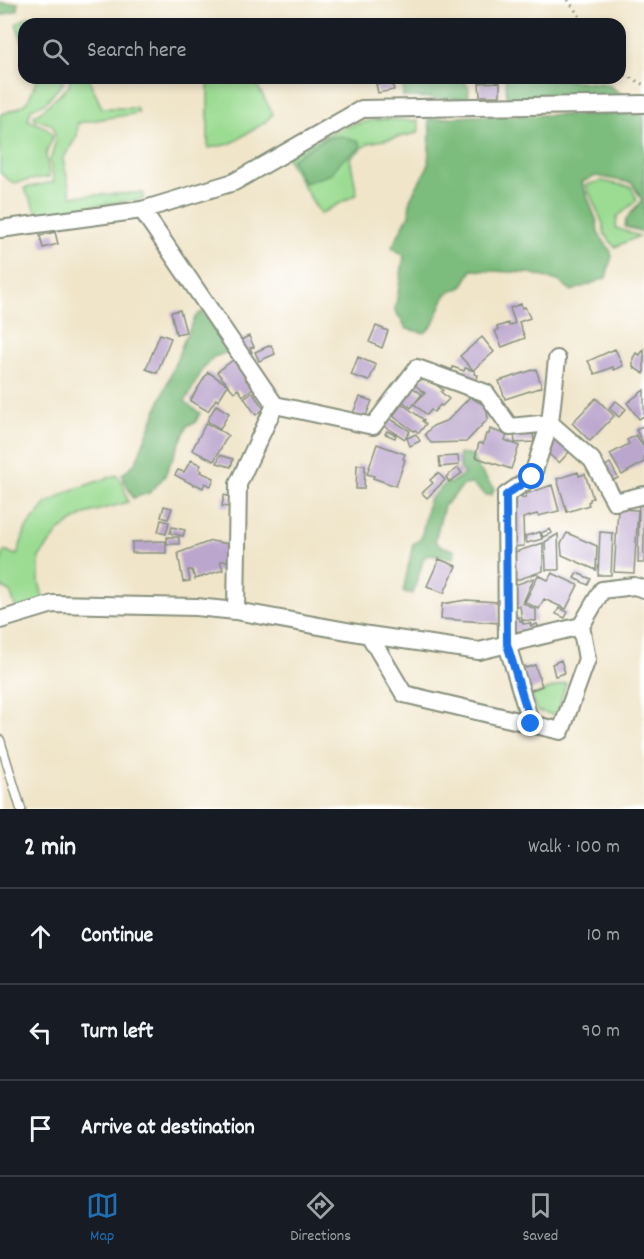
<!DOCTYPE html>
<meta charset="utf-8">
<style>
body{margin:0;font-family:Dekko,sans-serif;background:#20242c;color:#f1f3f6}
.stop{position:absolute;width:18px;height:18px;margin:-14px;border:4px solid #1a73e8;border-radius:50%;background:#fff}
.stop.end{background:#1a73e8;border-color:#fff;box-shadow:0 2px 6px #0008}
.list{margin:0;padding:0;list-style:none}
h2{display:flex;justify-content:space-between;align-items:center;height:78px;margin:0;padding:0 24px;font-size:26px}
h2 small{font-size:20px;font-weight:400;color:#9ea1a6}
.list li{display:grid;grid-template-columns:39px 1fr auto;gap:18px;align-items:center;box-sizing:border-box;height:96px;padding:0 24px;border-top:2px solid #363941}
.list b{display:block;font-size:22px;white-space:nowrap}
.list em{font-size:20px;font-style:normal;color:#9ea1a6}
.icon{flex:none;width:33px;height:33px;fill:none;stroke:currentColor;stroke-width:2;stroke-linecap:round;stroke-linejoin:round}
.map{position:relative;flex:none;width:644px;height:809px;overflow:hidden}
.search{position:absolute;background:#171b24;box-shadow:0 3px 9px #0003;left:18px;right:18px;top:18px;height:66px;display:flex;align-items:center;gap:15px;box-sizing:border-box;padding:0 21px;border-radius:18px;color:#9ea1a6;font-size:22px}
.sheet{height:366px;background:#171b24}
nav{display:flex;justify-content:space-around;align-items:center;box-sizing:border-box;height:84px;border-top:2px solid #363941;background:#171b24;font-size:16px;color:#9ea1a6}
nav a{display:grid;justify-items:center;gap:3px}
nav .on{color:#1f6fb2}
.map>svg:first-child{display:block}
.green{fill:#9bdc92;stroke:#5d8c63;stroke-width:1.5}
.forest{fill:#7cbc7c;stroke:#4e7c58;stroke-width:1.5}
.building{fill:#bba6cd}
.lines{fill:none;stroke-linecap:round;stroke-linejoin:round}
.service-casing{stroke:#88917e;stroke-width:11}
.minor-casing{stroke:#88917e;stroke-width:20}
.path{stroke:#88917e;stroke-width:3;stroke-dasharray:1.5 4.5;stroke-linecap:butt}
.service{stroke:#fff;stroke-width:8}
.minor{stroke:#fff;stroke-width:16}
.route{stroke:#1a73e8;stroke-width:8}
</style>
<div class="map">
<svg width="644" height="809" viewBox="0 0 644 809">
<rect width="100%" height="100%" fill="#fff"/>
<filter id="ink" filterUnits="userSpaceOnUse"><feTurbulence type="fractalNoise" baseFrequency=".0167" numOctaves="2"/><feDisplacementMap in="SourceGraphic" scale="12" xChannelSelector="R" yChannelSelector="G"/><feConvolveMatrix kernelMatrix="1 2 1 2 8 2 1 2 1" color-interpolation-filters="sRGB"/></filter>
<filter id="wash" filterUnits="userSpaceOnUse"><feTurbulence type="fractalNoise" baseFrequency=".008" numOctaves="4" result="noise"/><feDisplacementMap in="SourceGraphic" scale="24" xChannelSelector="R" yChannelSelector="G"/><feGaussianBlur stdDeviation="1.35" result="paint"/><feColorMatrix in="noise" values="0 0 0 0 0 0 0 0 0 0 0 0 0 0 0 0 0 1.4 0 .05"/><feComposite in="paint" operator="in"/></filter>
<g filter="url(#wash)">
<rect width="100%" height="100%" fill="#f0e5c9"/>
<path class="green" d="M28 17H71L78 24H24V46L16 24Z
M37 78H53L64 82 45 103 31 109 28 120 47 128 53 136 46 154 49 177 13 183 0 173V115C28 104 27 107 37 78Z
M68 78H89L91 84 102 108H136L139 113 78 123 77 136 63 159 71 196 143 193V199L38 214 24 188 54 182 50 162 56 139 53 125 35 119 34 115 40 112 69 86 70 79Z
M208 78H253L273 114 264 123 230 144 208 148Z
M386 119 418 121 419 128 418 133 369 143 350 158 357 194 320 214 286 157C319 138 347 121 386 119Z
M601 181 631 187 637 200 617 217 616 228 639 236 615 247 604 233 603 224 586 185Z
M117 475 123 483 128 502 85 514 61 529 39 557V581L44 602 17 611 10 592 0 586V567L4 551 17 555 26 528 47 503 72 490Z
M566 683 558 710 554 715 537 711 531 696Z"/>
<path class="forest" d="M0 3H18V10L0 16Z
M502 78H548L607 84 627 98 507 102 506 80Z
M462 79 469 88 468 99 403 97V82Z
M644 114V232L625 227 626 219 642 200 632 183 596 176 582 182 597 222 598 233 610 250 612 256 606 278 572 291 558 281 530 273 472 270 462 287 446 294 432 326 425 333 407 329 395 310 404 256 392 247 409 215 410 199 428 166 430 129 428 119 474 116Z
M341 136 359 141 361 147 340 162 331 174 304 183 291 159 326 138Z
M202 312 229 347 228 352 214 357 204 367 185 402 200 413 195 423 188 425 164 477 149 493 133 498 122 475 136 462 185 338 196 316Z
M459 454H469L473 457 476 465 494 489 492 495H486L472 484 464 485 444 506 435 540 438 545 454 550 455 553 452 559 430 555 424 557 413 594 403 592 413 544 421 539 429 500 447 482 449 484 464 474 460 467Z"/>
<g id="blocks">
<path class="building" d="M392 81 394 90 378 93 376 84Z
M500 82V96H480L479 83Z
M55 232 58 244 43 248 40 236Z
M521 304 522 308 525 307 530 318 519 322 525 338 502 347 495 331 498 330 497 327 508 323 509 326 515 323 510 308Z
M180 310 186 332 176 334 171 312Z
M376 326 388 331 382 348 369 342Z
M160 334 171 338 157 373 146 369Z
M249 336 254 347 250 348 252 352 244 355 238 341Z
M482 337 494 352 473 370 460 356Z
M271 345 275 354 259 361 255 352Z
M615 349 623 366 614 370 613 367 595 374 588 361Z
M644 349V374L633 367V358L636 353 640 355Z
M358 357 376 365 369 381 351 375Z
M233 360 249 378 246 380 253 388 243 396 238 389 234 392 217 372Z
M442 366 452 370 453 367 464 371 465 368 475 371 474 374 478 375 476 383 441 370Z
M536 369 542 387 505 399 499 381Z
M208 372 228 385 218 401 216 399 208 411 190 401Z
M426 377 443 390 441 392 449 399 442 406 440 405 434 412 431 410 427 415 414 404 425 393 414 384 419 379Z
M413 388 422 394 411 408 403 402Z
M644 390V416L639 419 627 403Z
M252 392 264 409 256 415 244 398Z
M360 397 372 401 365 418 353 413Z
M470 397 486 406 488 419 466 442 431 443 425 434 433 426 448 420Z
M596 398 614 416 590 441 572 423Z
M616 401 626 409 619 417 609 408Z
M402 404 424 420 422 421 426 424 419 433 415 430 414 431 393 416Z
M216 405 229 413 220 429 207 421Z
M389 418 410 431 405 439 384 426Z
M206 423 228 435 214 461 192 450Z
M644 425V445L636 430Z
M490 429 507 435 505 440 519 446 511 469 475 457 479 443 483 444 486 434H489Z
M387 431 396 435 395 438 385 434Z
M533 432 534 442 515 443 514 433Z
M416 434 420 441 410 446 407 438Z
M636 435 644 448V462L622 475 610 454 629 444 627 440Z
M554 437 570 451 559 463 543 449Z
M377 444 405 454 403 459 405 460 396 486 373 478 374 476 367 474Z
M220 455 233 459 231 467 217 463Z
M458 456 459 465 440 467 439 457Z
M191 460 201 465 199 469 202 471 200 472 214 478 211 486 205 483 203 488 195 484 194 485 175 475 178 470 184 472Z
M610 463 618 478 612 481 604 467Z
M357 465H365L364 489H356Z
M458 468 462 473 449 482 446 477Z
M578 472 579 476 585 474 593 498 590 499V501L588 502 589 505 567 512 557 479Z
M438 473 445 480 427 498 422 493 433 483 430 480Z
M552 485 559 511 538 516 537 514 523 518 524 546 511 547 509 496 522 495V498L526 497V494Z
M224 495 231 497 229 507 222 506Z
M639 503H644V563H638Z
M164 506 172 508 168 519 161 517Z
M618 509 638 510 634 573 614 572Z
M161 520 169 522 166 534 158 532Z
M172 527 185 530 183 536 170 533Z
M550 529 552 533 543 537 541 533Z
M540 532 542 539 527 543 525 536Z
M600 532 613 533 611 575H598Z
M567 533 597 546 596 570 562 555 561 544Z
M558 534 559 570H546L545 542Z
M167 537H179V544H167Z
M166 541V553H132V542Z
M211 541 229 544V561H220L223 570 195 579 192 570H188L190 581 183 582 178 553Z
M543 543V571L514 581 512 553Z
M439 559 456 566 444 593 427 586Z
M552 573 578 585 566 609 544 599 539 609 525 602 538 575 548 580Z
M577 573 591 579 588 585 574 578Z
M534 578 523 603 536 610V621L522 620 520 606H514L515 585Z
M466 600 498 602 499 623 441 619 442 604Z
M559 608 568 612 565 618 556 614Z
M514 617H519L520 621 523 622V624L530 623 531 626 537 624 539 628 514 632Z
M561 660 565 673 555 676 552 664Z
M535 665 542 686 529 691 521 667 525 666 526 668Z"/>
</g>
</g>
<g filter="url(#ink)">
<use href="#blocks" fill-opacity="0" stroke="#88917e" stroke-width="1.5"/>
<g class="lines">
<defs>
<path id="service" d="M0 740 21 809"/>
<path id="minor" d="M142 210 275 405 238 484 236 611 369 635 404 694 561 731 587 659 581 626 602 590 634 586 644 589
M0 229 142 210 234 182 362 109 644 104
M275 405 373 426 417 368 486 393 510 427 550 423 592 460 615 502 644 495
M0 620 53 604 196 607 236 611
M369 635 479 651 581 626
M531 724 507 644 506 495 532 477 550 423 557 359"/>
</defs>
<use href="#service" class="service-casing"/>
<use href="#minor" class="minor-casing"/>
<path class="path" d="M568 0 585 24
M620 72 644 85"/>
<use href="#service" class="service"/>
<use href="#minor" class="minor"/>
</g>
</g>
<g class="lines" filter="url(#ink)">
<path class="route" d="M531 724 507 644 506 495 532 477"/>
</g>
</svg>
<div class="stop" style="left:532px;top:477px"></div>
<div class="stop end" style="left:531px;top:724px"></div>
<div class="search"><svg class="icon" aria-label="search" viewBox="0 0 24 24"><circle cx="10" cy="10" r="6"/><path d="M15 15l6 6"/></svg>Search here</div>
</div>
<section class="sheet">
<h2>2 min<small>Walk · 100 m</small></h2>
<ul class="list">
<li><svg class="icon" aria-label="ahead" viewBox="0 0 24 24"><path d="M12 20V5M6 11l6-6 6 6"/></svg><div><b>Continue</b></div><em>10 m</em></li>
<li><svg class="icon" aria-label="left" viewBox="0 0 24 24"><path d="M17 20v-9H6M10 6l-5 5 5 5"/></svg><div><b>Turn left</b></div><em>90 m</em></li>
<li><svg class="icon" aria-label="arrive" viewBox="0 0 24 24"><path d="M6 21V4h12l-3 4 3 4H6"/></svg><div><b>Arrive at destination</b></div></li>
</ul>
</section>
<nav>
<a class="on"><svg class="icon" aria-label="map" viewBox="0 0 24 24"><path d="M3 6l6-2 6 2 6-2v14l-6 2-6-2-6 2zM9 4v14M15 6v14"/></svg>Map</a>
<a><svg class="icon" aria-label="directions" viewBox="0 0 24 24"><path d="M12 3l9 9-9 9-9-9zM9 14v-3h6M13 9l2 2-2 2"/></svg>Directions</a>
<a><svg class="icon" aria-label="saved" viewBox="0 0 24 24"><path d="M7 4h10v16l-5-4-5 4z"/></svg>Saved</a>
</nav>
